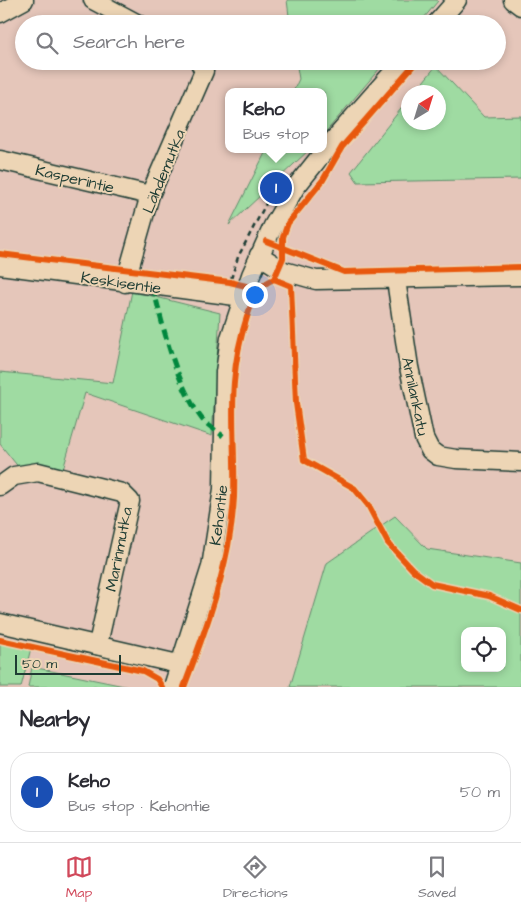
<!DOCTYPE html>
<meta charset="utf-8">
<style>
body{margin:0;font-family:"Architects Daughter",sans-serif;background:#f2f2f3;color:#2b2b33}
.controls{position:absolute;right:15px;bottom:15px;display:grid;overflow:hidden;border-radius:10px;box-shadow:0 2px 8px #0003}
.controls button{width:45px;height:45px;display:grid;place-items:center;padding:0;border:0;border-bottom:1px solid #e1e1e2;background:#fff;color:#2b2b33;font:25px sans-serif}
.compass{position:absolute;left:401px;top:85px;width:45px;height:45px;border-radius:50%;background:#fff;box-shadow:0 2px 8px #0003;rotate:38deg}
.scale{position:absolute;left:15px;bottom:12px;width:106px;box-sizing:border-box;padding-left:5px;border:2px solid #1f3d34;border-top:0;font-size:14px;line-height:18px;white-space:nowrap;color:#1f3d34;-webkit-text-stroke:4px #edd5b5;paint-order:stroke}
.you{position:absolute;left:254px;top:294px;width:18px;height:18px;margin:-12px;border:4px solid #fff;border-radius:50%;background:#1a73e8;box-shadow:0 0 0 8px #1a73e833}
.badge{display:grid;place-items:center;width:32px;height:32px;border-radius:50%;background:#d1495b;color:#fff;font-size:16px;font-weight:700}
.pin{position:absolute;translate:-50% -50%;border:2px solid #fff;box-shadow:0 1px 5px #0006}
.popup{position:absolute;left:225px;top:88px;width:102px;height:65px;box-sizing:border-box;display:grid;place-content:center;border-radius:10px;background:#fff;filter:drop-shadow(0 1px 4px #0005);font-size:16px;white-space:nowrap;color:#7c7c81}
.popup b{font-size:19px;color:#2b2b33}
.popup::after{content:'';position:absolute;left:50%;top:100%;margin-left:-10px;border:10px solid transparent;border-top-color:#fff}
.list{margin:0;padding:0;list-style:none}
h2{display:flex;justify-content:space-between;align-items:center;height:65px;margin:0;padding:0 20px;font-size:21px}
h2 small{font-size:16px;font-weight:400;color:#7c7c81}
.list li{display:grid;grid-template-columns:32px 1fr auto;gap:15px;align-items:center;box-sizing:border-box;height:80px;margin:0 10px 10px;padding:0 10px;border:1px solid #e1e1e2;border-radius:20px}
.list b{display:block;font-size:19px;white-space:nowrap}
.list p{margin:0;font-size:16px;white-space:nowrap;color:#7c7c81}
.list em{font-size:16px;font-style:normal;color:#7c7c81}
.icon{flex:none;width:28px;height:28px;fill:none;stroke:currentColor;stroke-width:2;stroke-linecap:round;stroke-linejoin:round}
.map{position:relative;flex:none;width:521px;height:687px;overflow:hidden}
.search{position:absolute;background:#fff;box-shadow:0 2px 8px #0003;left:15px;right:15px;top:15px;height:55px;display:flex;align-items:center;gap:12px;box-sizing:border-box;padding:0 18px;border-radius:28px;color:#7c7c81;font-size:19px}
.sheet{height:155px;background:#fff}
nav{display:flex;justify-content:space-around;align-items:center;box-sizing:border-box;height:70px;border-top:1px solid #e1e1e2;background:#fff;font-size:14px;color:#7c7c81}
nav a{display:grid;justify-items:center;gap:2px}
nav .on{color:#d1495b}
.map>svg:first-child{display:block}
.green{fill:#9fdba2;stroke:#5f8c6b;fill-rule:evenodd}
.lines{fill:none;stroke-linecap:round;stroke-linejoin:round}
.minor-casing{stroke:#1f3d34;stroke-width:21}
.path{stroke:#1f3d34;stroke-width:2.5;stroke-dasharray:5 4;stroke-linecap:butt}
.minor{stroke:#edd5b5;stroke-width:18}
.quiet{stroke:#00873e;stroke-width:5;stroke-dasharray:10 5;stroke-linecap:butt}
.cycleway-casing{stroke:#edd5b5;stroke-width:9}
.cycleway{stroke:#e8590c;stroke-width:6}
.labels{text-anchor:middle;stroke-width:4;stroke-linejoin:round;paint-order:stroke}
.street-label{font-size:16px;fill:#1f3d34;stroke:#edd5b5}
</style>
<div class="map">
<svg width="521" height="687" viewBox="0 0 521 687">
<rect width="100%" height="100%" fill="#e5c6ba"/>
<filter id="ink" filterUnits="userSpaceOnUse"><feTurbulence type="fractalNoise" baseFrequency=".02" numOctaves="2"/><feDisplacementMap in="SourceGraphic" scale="10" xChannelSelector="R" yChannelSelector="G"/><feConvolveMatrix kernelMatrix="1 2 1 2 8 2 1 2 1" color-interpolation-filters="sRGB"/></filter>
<g filter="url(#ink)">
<path class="green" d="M287 0H436L438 1 419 24H290Z
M296 61H386L324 134V92H293L299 79Z
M436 66 484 117 521 116V179L358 182 351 172 408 100V122H438V92H415Z
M267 149H310L229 225Z
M132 291 220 313 212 436 85 393 62 473 20 469 0 444V372L113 383Z
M395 516 427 549 521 563V687H290L327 563ZM465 631H502V668H465Z
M0 640 31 648 21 687H0Z
M32 667 129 687H28Z"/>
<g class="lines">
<defs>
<path id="minor" d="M93 0 138 24
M513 0 521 6
M0 13 24 0
M436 24 457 0
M0 160 150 195
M259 255 284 271 316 280 521 276
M0 265 243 297
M396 280 409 367 424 438 430 450 438 456 456 459 521 462
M125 283 150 195 204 71 199 61
M0 486 14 476 38 472 122 493 130 501 98 644
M0 623 178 664
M173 687 211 567 223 489 225 372 230 338 251 275 273 226 295 188 330 144 403 61"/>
</defs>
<use href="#minor" class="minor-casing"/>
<path class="path" d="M231 279 238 257 271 194"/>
<use href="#minor" class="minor"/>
<path class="quiet" d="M153 286C163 328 176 384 202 419 208 426 217 431 223 436"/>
<defs>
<path id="cycleway" d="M266 241 344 272 521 267
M0 254 230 282 258 289
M274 279 291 286 296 403 304 460 354 488 368 505 388 543 413 570 432 584 489 596 521 610
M0 640 143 671 157 679 162 687
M184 687C201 642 219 594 228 546 231 530 233 513 234 497 236 432 225 383 247 317 253 300 255 287 274 279L283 258V237L288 223 323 180 342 147 417 61"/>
</defs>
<use href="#cycleway" class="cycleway-casing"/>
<use href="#cycleway" class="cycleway"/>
</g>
</g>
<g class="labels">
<g class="street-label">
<text transform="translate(163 171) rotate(-68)" y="6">Lähdemutka</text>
<text transform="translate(75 178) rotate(13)" y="6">Kasperintie</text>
<text transform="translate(121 282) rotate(8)" y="6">Keskisentie</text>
<text transform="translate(416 396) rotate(78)" y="6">Annilankatu</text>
<text transform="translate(218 515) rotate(-83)" y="6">Kehontie</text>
<text transform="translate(118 549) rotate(-79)" y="6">Marinmutka</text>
</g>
</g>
</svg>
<div class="controls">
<button><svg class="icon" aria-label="locate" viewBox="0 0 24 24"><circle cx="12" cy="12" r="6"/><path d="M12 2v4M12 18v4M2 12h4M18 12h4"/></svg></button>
</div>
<svg class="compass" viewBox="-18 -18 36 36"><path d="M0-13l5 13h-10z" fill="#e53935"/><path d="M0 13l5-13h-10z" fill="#7c7c81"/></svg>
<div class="scale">50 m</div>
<div class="you"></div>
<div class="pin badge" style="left:276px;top:188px;background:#1a4fb4">1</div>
<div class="popup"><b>Keho</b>Bus stop</div>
<div class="search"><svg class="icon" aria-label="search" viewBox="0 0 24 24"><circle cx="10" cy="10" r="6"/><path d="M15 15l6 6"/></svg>Search here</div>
</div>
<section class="sheet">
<h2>Nearby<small></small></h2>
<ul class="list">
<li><span class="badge" style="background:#1a4fb4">1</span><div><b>Keho</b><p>Bus stop · Kehontie</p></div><em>50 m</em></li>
</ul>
</section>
<nav>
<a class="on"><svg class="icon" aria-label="map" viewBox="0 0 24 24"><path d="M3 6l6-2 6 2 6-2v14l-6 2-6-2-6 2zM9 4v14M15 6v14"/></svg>Map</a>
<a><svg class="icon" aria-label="directions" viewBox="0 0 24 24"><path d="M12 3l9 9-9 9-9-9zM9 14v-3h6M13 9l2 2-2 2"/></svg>Directions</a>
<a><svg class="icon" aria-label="saved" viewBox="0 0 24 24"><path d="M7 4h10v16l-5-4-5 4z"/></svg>Saved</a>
</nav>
